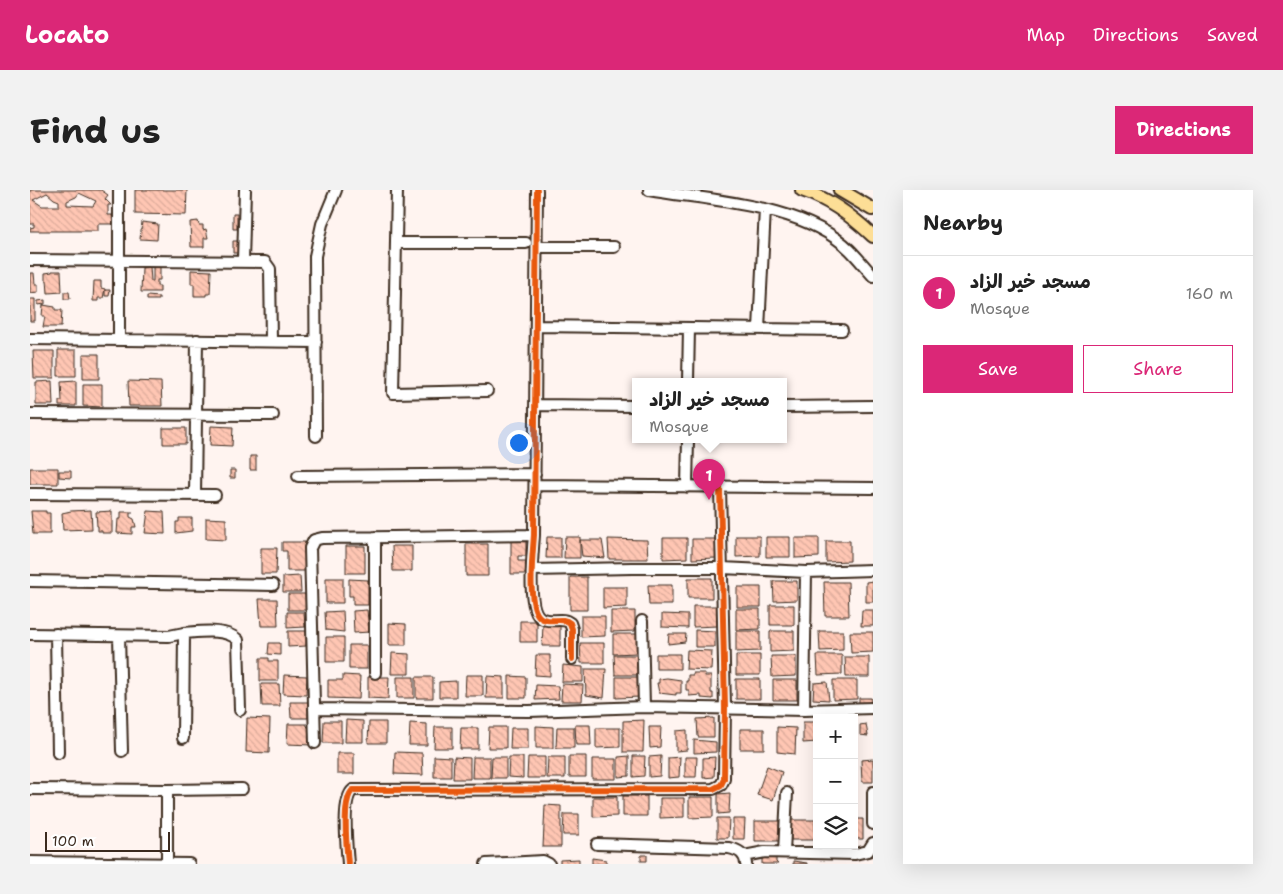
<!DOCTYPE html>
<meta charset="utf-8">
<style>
body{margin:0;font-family:"Shantell Sans","Playpen Sans Arabic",sans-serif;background:#f2f2f2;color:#222}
.controls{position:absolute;right:15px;bottom:15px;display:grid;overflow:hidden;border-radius:0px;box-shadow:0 5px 20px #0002}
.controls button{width:45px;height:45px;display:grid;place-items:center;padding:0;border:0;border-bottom:1px solid #e0e0e0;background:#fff;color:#222;font:25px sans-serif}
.scale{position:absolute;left:15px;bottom:12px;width:125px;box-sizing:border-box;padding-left:5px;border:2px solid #3b2a1e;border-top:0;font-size:14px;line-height:18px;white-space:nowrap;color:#3b2a1e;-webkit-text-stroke:4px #fff;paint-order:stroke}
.you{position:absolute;left:488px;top:252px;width:18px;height:18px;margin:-12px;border:4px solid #fff;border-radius:50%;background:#1a73e8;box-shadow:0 0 0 8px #1a73e833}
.badge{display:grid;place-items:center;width:32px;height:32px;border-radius:50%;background:#db2777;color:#fff;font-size:16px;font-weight:700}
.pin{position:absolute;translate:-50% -41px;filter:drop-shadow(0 1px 2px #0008)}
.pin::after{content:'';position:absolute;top:26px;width:18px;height:15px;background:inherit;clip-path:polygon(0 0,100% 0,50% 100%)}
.popup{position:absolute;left:602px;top:188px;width:155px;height:65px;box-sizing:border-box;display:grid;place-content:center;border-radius:0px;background:#fff;filter:drop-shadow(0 1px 4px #0005);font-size:16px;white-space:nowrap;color:#767676}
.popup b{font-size:19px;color:#222}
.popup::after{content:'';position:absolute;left:50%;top:100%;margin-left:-10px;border:10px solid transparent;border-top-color:#fff}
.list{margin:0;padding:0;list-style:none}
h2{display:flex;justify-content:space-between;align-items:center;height:65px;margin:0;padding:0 20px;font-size:21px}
h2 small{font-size:16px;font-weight:400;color:#767676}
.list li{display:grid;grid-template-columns:32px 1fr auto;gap:15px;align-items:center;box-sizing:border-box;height:75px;padding:0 20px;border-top:1px solid #e0e0e0}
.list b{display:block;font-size:19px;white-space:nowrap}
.list p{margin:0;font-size:16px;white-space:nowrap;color:#767676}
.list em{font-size:16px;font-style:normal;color:#767676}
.actions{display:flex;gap:10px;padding:15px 20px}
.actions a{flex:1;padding:11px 0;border:1px solid #db2777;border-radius:0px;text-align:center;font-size:18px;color:#db2777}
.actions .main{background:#db2777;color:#fff}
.icon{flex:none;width:28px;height:28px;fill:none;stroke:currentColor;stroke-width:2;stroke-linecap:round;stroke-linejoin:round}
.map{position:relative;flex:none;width:843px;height:674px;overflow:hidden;border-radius:0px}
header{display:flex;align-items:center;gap:30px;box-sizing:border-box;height:70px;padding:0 25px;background:#db2777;color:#fff}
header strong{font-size:24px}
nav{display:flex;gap:28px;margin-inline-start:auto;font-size:18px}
.intro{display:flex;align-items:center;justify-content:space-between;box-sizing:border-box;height:120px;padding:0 30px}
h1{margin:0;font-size:35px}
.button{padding:12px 22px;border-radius:0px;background:#db2777;color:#fff;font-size:18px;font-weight:700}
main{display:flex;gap:30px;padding:0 30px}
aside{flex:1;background:#fff;border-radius:0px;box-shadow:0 5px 20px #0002}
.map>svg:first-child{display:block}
.building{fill:url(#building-back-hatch);stroke:#3b2a1e;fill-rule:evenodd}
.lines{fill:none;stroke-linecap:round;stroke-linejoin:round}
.minor-casing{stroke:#3b2a1e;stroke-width:14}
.major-casing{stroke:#3b2a1e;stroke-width:16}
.minor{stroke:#fff;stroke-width:10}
.major{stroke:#fdde96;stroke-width:12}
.cycleway-casing{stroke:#fff;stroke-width:9}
.cycleway{stroke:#e8590c;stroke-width:6}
</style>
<header>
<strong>Locato</strong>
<nav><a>Map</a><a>Directions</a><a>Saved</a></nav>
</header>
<div class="intro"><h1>Find us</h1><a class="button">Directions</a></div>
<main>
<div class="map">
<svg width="843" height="674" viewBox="0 0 843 674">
<defs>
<pattern id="building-back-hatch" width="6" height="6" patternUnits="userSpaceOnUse" patternTransform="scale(1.25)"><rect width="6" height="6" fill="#ffc6b3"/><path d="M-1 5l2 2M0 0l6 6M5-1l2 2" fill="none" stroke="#dbaa9a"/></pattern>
</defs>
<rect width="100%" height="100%" fill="#fff4f0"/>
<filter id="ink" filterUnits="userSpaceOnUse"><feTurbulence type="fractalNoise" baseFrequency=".02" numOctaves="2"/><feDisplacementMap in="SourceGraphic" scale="10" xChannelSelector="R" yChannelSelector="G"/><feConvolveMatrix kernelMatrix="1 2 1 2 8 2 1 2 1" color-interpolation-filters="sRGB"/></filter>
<g filter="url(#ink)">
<path class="building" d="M0 0H71L78 5 75 9 81 15H78V25H82L83 34H68V41H0V38L4 37V34H0ZM17 3 24 9 29 11V16H12L3 10ZM49 3 66 11 63 16 37 15V11L46 7Z
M105 0H157L156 25 105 24Z
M203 24H207V39H203Z
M168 31 169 35H173V40L176 39 178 48H174V57H161L160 32Z
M112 32 128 34 127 50 110 49Z
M203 51H208V63H203Z
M120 77 121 91H123V77H130V90H127V96H130V102H111L112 78Z
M161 80 181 81 180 104H176V106H164V94H161Z
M22 81H31L32 102 18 103 17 90H15V83L22 82Z
M0 83H4L5 94H8V102L0 103Z
M64 91H71V98L75 99 73 108H68V111H63Z
M75 100H80L79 106H75Z
M34 102H39L40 109H34Z
M117 106 129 107V110H117Z
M0 109H5V131H0Z
M15 110V114L8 115V111Z
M13 115 25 117V120H32L31 137H13L15 126H12Z
M28 160H46V186H28Z
M3 161H24V188H4Z
M53 164H69V189H53Z
M22 191 23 215H6V192Z
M46 191V216H29V211H32L31 192Z
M98 191 131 192 132 216H99Z
M53 194H72V217L53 216Z
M181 236 203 237 202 256 180 255Z
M133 238H156V254H133Z
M220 266H226V280H220Z
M0 278H28V294H0Z
M200 280H205V288H200Z
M29 281H41V288L29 287Z
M61 320 62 339 33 340 32 323 41 321Z
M1 321H16V323H20V344H3Z
M82 321V343H72V341H68V336H67L66 322Z
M118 321 134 322 135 344 115 343Z
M91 322H103V323H100V327L104 329 106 337H102V344L87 343 88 329H91Z
M149 328H162V341L146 343V332H149Z
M176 328 196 329V350L176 349Z
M706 346H730V366L706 367Z
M517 347H531V368H516Z
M535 347H550V368H534Z
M736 347H760V367H736Z
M633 348H657V368L633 369Z
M765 348H789V367L765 368Z
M578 349 617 350 618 369H579Z
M662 349H686V368L662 369Z
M550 350H572L575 368 552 366Z
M481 351H496V366H488V371H496V384H481Z
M796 351H820V371L796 372Z
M252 352H275V381H257V361H252Z
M436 354H458V386H436Z
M316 356H335V383H316Z
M362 356H382V381H363Z
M231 358H247L246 384H231Z
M270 386 271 402H253V387Z
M540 387H557V420H540Z
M296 388H313V413H296Z
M658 388H682V408H658Z
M319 389 338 390V415H323V406H319Z
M743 391H767V410L744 411Z
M843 391V412H836V392Z
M794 392H818L819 426H795Z
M618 395H642V415H619Z
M573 397H597V417L573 418Z
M707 397H731V417H707Z
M258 404H275L276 420H258Z
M229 409H247L248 436H231Z
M740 415H764V435H740Z
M663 416H687V436L663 437Z
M706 419H730V439L706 440Z
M337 420 339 442 324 443 323 421Z
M832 420H843V436H831Z
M313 421 314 442 296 440 295 422Z
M581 421H605V441L581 442Z
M257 422H274L275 437 257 438Z
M632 424 658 425V438L632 437Z
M551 426H575V446L551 447Z
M490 431H507V452H490Z
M359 433 376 434V455H359Z
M513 435H530V456H512Z
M665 440 685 441V457H665Z
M258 441H276V456L258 457Z
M706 441H730V461L706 462Z
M740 441H764V461L740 462Z
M789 441H813V460L790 461Z
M820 442H843V462L821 463Z
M583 444H607V463L583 464Z
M639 444H656L655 452 638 454Z
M296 447H314V472H296Z
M239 453H250V465L238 464Z
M550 453H574V473H551Z
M319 455H337V479H319Z
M657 460 682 461 681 480 656 479Z
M362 463 379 464V484H361Z
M626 464H650V479H626Z
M506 465H520V486L505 485Z
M584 465H608V485H585Z
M706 465H730V485H706Z
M787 465H812V484L788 485Z
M741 466H766V486L742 487Z
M815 467H839V487H816Z
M230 468H239V471H248V491H230Z
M533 475 553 477V492H532Z
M555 479H576L574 508 556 505Z
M663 483H675V486H681V503H683V509L671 508V505L659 506V500H656V491H658V485H663Z
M254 485 277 486 276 505 253 504Z
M313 485 330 486 329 509 298 508V490H313Z
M436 485H453V506H435Z
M457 486 474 487V508H456Z
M479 486 496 487V508H479Z
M338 487H359L358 509 338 508Z
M367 487H384V508H367Z
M386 487H403V508H386Z
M586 487H610V507L586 508Z
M637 488 651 490V503H646V505L629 503 627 493H629V489Z
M706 489H730V509H706Z
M743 490H767V510H743Z
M803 490H827V509L803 510Z
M426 491V507H409V492Z
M797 492 799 510 783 509 784 493Z
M231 494H249L250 516H232Z
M532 494 553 495 552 511H531Z
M506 495 528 496 529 509 505 510Z
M829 508H841V514H829Z
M260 512H278V528H261Z
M217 528 240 529 239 563 216 562Z
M684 528V547H668L667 529Z
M316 530 333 531V552H315Z
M614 530 613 562H593V531Z
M294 531H311V553H293Z
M339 532H356V553H338Z
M773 532H787V552L773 553Z
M380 533 397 534V555H379Z
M258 534H276L282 544 281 555 257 554Z
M836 534 838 546 830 545V535Z
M545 535H560L561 555H546Z
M506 536 523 537V558H506Z
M405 537H422V558H404Z
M459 537H476V558H458Z
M527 537H544V558H526Z
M619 537H631L630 557 620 558Z
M747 537 766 538 765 564 747 562Z
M431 538H448V559H430Z
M481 538H498V559H480Z
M566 538H590V557L566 558Z
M710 539H734V559H710Z
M657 540V560L646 561V541Z
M664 550 686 552V562L664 563Z
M365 562 392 563 393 585 364 584Z
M307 563H324V584H307Z
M404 566 421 567V587H404Z
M539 566H556V587H539Z
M599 566V586L588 587V567Z
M603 566H615L614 586 603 587Z
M631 566 630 586 619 587V567Z
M424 567 440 568V589H423Z
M443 567H460V588H442Z
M462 567H476V588H461Z
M479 567H493V588L478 587Z
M498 567H515V588H497Z
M518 567H535V588H517Z
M650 567 649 587 638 588V568Z
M655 567H667L666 587H655Z
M685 567 684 587 673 588V568Z
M562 569H586V589H562Z
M843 569V592H832L831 570Z
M737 576 752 582 743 610 727 605Z
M700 603 699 623 688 624V604Z
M593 606H617V626H593Z
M563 607H587V626L563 627Z
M659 607H683V627L659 628Z
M630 608H654V627L630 628Z
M515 615 531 616V657H513Z
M534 624H549V645H533Z
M687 628H699L698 648H687Z
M703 629H715L714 649H703Z
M824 629H833V649H824Z
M761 630H785V650H761Z
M725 631H749V651H725Z
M611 665H617V671H611Z
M732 667H746V672L748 674H732Z
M562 668 576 670V674H562Z
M549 669V674H530V670Z
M763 671 777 673V674H763Z"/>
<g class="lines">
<defs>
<path id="minor" d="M89 0V149
M367 0 363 203 457 201
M507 0 504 345C503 362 496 419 511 428 520 434 532 426 540 433L542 439V469
M619 0C682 11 773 14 820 60 828 68 835 77 843 86
M366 53H496
M507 57H584
M0 70 235 72 240 79 241 151
M213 71 215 0
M506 136 812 140
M729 139 735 19
M0 149 286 152
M658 191 659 138
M505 215 605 216
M753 217 843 216
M0 224 243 225
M286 246 285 66 292 34 306 0
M268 286 505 284
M505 295 843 298
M657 297 658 249
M0 304 185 305
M165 305 167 150
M345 347V483
M502 380 602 378H692L776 382 843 380
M0 391 243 395
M612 431 614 517
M154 443C170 442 196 438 208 450L210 520
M0 444 139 446 154 443 153 548
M26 444 28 563
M89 446 92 561
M284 519 499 521 614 517 774 520 843 518
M774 520 776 382
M285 553 280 358 284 350 292 348 504 345
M0 599 137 600
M843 602V634
M567 654 699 658C708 660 715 663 716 674
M754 662 757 603
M714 666 735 662 825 664 838 661 843 653
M0 672 159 674
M137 673V600L212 599
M318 674C317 659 311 609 323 600L683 599 691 595 694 589 695 518 690 297
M456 674 513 671 519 674"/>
<path id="major" d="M772 0C799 9 822 26 843 46
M810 0 842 19"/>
</defs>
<use href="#minor" class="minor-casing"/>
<use href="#major" class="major-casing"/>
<use href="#minor" class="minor"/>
<use href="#major" class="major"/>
<defs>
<path id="cycleway" d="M507 0 504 345C503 362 496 419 511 428 520 434 532 426 540 433L542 439V469
M318 674C317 659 311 609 323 600L683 599 691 595 694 589 695 518 690 297"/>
</defs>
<use href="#cycleway" class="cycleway-casing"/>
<use href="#cycleway" class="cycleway"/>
</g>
</g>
</svg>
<div class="controls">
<button>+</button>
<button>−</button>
<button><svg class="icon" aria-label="layers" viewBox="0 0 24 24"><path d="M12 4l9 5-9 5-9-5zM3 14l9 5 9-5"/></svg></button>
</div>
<div class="scale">100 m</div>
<div class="you"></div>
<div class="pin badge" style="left:679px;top:310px">1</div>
<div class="popup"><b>مسجد خير الزاد</b>Mosque</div>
</div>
<aside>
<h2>Nearby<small></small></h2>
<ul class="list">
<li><span class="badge">1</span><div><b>مسجد خير الزاد</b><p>Mosque</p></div><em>160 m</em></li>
</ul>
<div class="actions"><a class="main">Save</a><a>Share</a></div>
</aside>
</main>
